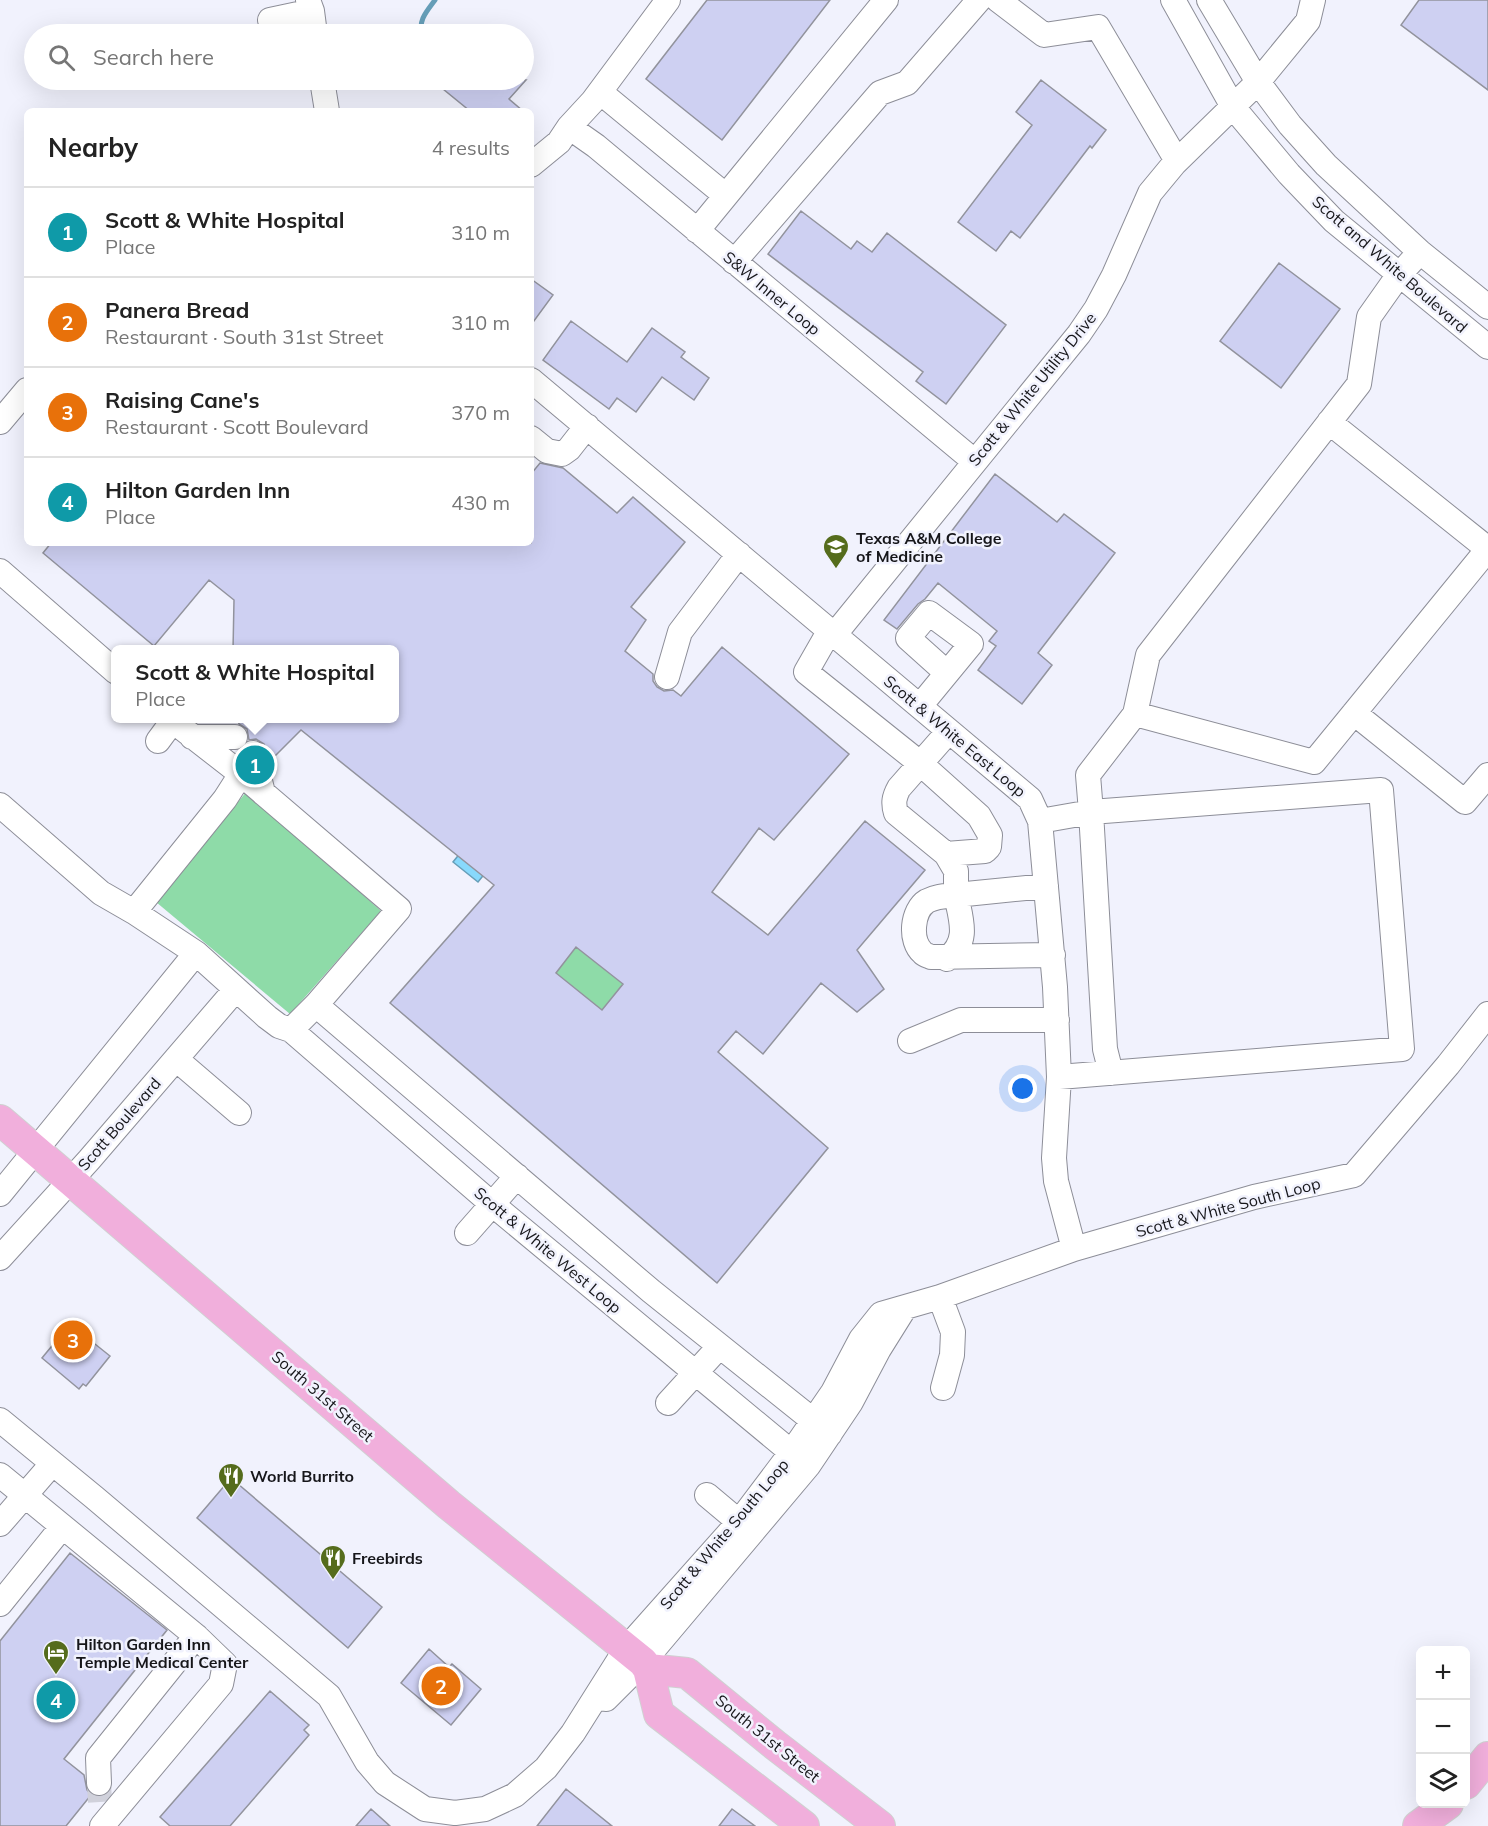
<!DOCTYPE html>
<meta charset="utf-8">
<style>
body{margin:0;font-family:Mulish,sans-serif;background:#f6f6f6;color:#222}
.controls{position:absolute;right:18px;bottom:18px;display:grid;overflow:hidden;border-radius:9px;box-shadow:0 6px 24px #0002}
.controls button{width:54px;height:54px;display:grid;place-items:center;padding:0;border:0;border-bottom:2px solid #e0e0e0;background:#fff;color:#222;font:30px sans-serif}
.you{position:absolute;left:1023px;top:1089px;width:21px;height:21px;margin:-15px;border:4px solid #fff;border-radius:50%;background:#1a73e8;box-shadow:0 0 0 9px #1a73e833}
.badge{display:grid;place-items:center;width:39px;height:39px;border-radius:50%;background:#556c1c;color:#fff;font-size:20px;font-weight:700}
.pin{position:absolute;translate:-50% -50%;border:3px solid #fff;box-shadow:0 2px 6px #0006}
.popup{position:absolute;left:111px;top:645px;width:288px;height:78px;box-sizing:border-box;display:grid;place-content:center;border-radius:9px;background:#fff;filter:drop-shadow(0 2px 4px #0005);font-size:20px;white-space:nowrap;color:#767676}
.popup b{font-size:22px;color:#222}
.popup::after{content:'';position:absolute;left:50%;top:100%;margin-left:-12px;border:12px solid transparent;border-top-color:#fff}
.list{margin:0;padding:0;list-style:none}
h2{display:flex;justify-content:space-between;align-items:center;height:78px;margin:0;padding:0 24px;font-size:26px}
h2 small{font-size:20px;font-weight:400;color:#767676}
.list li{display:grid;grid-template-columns:39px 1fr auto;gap:18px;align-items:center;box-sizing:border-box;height:90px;padding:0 24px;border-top:2px solid #e0e0e0}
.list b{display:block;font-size:22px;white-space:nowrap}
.list p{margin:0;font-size:20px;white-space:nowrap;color:#767676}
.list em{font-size:20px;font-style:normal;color:#767676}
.icon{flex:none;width:33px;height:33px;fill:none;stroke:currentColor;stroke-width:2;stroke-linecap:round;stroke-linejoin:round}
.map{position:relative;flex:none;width:1488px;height:1826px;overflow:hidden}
.search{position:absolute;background:#fff;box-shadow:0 6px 24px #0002;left:24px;top:24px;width:510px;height:66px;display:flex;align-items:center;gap:15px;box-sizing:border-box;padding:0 21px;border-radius:33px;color:#767676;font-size:22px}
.panel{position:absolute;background:#fff;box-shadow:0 6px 24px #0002;left:24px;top:108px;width:510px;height:438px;border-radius:9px}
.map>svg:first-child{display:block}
.green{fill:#8edba8}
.water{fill:#88d9fc;stroke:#669eb8;stroke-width:1.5}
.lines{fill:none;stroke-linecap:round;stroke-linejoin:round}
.stream{stroke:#669eb8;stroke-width:5}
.building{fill:#ced0f2;stroke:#92939d;stroke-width:1.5;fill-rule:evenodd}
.minor-tunnel{stroke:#d0d1db;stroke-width:24;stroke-dasharray:24 12;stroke-linecap:butt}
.minor-casing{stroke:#8d8e98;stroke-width:26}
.major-casing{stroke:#d0d0d1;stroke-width:32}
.minor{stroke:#fff;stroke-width:24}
.major{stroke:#f1afdc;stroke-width:30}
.labels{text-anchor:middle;stroke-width:5;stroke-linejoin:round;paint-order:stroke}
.street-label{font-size:16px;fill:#16161a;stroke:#f1f2fd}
.poi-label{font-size:16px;font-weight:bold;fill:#16161a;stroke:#f1f2fd;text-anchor:start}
</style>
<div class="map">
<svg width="1488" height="1826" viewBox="0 0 1488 1826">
<rect width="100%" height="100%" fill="#f1f2fd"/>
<path class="green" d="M247 791 381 911 290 1014 156 902Z
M529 910 623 984 602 1010 556 973 566 959Z"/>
<path class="water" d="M461 852 486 872 478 882 453 862Z"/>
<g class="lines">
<path class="stream" d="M422 34C418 20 427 11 435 0"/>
</g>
<path class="building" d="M707 0H830L722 140 646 79Z
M1419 0H1488V90L1401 25Z
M432 80H526L509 99 523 111H470Z
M1041 80 1106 130 1092 148 1090 146 1020 238 1011 231 996 251 958 222 1032 125 1016 112Z
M801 211 851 249 857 241 872 252 887 233 1006 325 946 404 916 381 923 372 768 254Z
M1279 263 1340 309 1281 388 1220 341Z
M531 279 553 295 531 325Z
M571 321 627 362 652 328 685 352 681 357 709 378 694 400 662 377 636 412 617 398 609 409 543 360Z
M540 463 563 468 617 513 633 497 685 542 631 607 646 620 625 651 653 674V681L657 687 664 691 673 690 681 696 722 647 849 754 774 840 759 828 712 892 768 935 865 821 925 870 857 950 884 989 857 1012 821 983 763 1054 736 1031 718 1052 828 1148 717 1283 390 1003 494 885 301 730 271 760 264 744 256 739 249 740 247 729 239 724 238 718H394V650H233L234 600 209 580 154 646 43 553 51 543H531V474ZM576 947 623 984 602 1010 556 973Z
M995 474 1057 522 1064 514 1115 553 1038 653 1052 665 1022 704 978 670 996 646 989 641 997 631 938 583 925 599 918 604 897 629 884 620Z
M70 1324 110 1356 86 1386 83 1384 79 1389 42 1358Z
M231 1478 382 1607 348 1648 197 1518Z
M70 1553 167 1630 64 1759 84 1775 87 1790 91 1795 66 1826H0V1641Z
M429 1649 449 1667 452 1664 481 1689 451 1725 401 1683Z
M270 1691 309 1725 304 1730 309 1735 230 1826H170L160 1817Z
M566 1789 612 1826H537Z
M371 1809 390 1826H356Z
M732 1809 755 1826H719Z"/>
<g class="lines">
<path class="minor-tunnel" d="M99 1783 100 1802"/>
<defs>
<path id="minor" d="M308 0 312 11 315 34
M998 0 1044 35 1098 27 1177 161
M1173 0 1233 107 1289 174 1334 221 1488 347
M1209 0 1258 82 1290 125 1326 165 1420 252 1488 307
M270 20 312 11
M322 80 327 111
M600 92 725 195
M569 127 596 146 974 461
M531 165 559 142 569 127 593 101 668 0
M697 231 886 0
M734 262 880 93 907 83 979 0
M531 380 1030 799 1040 821 1055 987 1059 1077 1054 1158 1056 1181 1074 1249
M0 422 27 390
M531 438 547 451 562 454 569 449 587 426
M0 571 116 672
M830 630 806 672 921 764 979 816 990 835 989 847 985 851 946 854
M835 634 1079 334 1096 309 1114 275 1150 193 1174 164 1258 82 1308 21 1313 0
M667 677 680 632 739 554
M920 706 971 644 929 613 908 638 947 673
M1354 713 1465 802 1488 775
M1135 714 1314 762 1488 549 1329 422
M169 718 241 774 399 909 316 1005 291 1030 279 1026 267 1017 196 953 134 912 225 799 241 774
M949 731 899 788C894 797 893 803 896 813L946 854 956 871V895C946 896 936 896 927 901 912 910 909 941 923 953 925 955 929 956 931 957L1053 955
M192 737H235
M158 741 172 722
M253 753 263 793
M0 805 101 893 134 912
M1040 821 1091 812 1088 775 1135 714 1148 655 1359 384 1369 317 1398 276 1420 252
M947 959C970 941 961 920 956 895L1046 886
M316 1005 651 1291 830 1434
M291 1030 492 1204 808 1466
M910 1041 961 1020H1057
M176 1059 239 1113
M1059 1077C1174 1068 1288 1059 1402 1049L1381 790 1091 812 1105 1049 1111 1073
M0 1194 196 953
M467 1233 517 1176
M0 1258 89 1160 236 989
M940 1297 953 1332 952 1355 943 1388
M668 1403 719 1347
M0 1420 95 1498 329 1696 367 1762 385 1783 425 1809 455 1813 485 1809 515 1795 546 1768 573 1733 626 1649 739 1522 791 1453 833 1392 861 1339 881 1314 940 1297 1074 1249 1254 1197 1354 1175 1448 1065 1488 1014
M0 1475 196 1636 225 1664 221 1684 102 1826
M707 1495 751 1532
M0 1524 52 1464
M0 1604 62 1527
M606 1699 643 1662 808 1466 851 1402 879 1349 904 1309
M99 1783 98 1758 196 1636"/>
<path id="major" d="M0 1120 449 1505 643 1662 648 1669 659 1714 804 1826
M648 1669 687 1673 775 1745 880 1826
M1466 1784 1488 1757
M1418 1826 1448 1804"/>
</defs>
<use href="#minor" class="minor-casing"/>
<use href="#major" class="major-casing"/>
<use href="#minor" class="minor"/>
<use href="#major" class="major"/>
</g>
<defs>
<symbol id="university-pin" viewBox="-11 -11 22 30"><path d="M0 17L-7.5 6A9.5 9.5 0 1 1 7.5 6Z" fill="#556c1c" stroke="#f1f2fd"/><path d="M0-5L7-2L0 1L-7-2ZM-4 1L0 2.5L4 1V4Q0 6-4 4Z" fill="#fff"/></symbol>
<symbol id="restaurant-pin" viewBox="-11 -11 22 30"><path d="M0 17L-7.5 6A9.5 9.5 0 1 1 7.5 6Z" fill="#556c1c" stroke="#f1f2fd"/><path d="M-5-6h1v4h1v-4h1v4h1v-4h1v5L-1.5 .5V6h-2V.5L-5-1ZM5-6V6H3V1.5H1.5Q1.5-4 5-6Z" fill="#fff"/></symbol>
<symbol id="hotel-pin" viewBox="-11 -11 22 30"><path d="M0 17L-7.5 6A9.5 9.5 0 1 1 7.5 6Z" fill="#556c1c" stroke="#f1f2fd"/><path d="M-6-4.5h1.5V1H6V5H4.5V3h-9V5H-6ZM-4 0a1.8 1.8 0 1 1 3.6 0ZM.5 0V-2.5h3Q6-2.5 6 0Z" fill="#fff"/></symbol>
</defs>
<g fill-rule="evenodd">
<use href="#university-pin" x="821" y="532" width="30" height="40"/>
<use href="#restaurant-pin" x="216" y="1461" width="30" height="40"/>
<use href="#restaurant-pin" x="318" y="1543" width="30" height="40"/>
<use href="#hotel-pin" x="41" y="1638" width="30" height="40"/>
</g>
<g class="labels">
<g class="street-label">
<text transform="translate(1390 264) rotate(41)" y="6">Scott and White Boulevard</text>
<text transform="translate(772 293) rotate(40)" y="6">S&amp;W Inner Loop</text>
<text transform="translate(1032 389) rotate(-51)" y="6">Scott &amp; White Utility Drive</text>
<text transform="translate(955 736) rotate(40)" y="6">Scott &amp; White East Loop</text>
<text transform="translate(119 1124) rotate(-49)" y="6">Scott Boulevard</text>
<text transform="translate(1228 1207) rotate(-15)" y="6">Scott &amp; White South Loop</text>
<text transform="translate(548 1250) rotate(40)" y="6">Scott &amp; White West Loop</text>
<text transform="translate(323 1396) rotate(41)" y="6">South 31st Street</text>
<text transform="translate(724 1534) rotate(-50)" y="6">Scott &amp; White South Loop</text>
<text transform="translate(768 1738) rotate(39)" y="6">South 31st Street</text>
</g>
<g class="poi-label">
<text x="856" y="544">Texas A&amp;M College<tspan x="856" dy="18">of Medicine</tspan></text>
<text x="250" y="1482">World Burrito</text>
<text x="352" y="1564">Freebirds</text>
<text x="76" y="1650">Hilton Garden Inn<tspan x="76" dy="18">Temple Medical Center</tspan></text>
</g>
</g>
</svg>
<div class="controls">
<button>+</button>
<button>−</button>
<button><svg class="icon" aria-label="layers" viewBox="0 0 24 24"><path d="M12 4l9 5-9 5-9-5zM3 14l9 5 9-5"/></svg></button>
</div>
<div class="you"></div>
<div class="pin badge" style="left:255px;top:765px;background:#0f9aa8">1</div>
<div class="popup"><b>Scott &amp; White Hospital</b>Place</div>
<div class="pin badge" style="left:441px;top:1686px;background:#e8710a">2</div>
<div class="pin badge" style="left:73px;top:1340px;background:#e8710a">3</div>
<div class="pin badge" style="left:56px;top:1700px;background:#0f9aa8">4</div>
<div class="search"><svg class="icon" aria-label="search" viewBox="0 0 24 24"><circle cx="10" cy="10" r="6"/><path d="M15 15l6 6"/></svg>Search here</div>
<section class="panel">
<h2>Nearby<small>4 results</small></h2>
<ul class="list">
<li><span class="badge" style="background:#0f9aa8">1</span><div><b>Scott &amp; White Hospital</b><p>Place</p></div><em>310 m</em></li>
<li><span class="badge" style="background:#e8710a">2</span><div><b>Panera Bread</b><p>Restaurant · South 31st Street</p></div><em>310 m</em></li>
<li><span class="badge" style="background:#e8710a">3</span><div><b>Raising Cane's</b><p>Restaurant · Scott Boulevard</p></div><em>370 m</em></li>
<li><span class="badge" style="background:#0f9aa8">4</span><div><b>Hilton Garden Inn</b><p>Place</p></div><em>430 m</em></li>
</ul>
</section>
</div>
